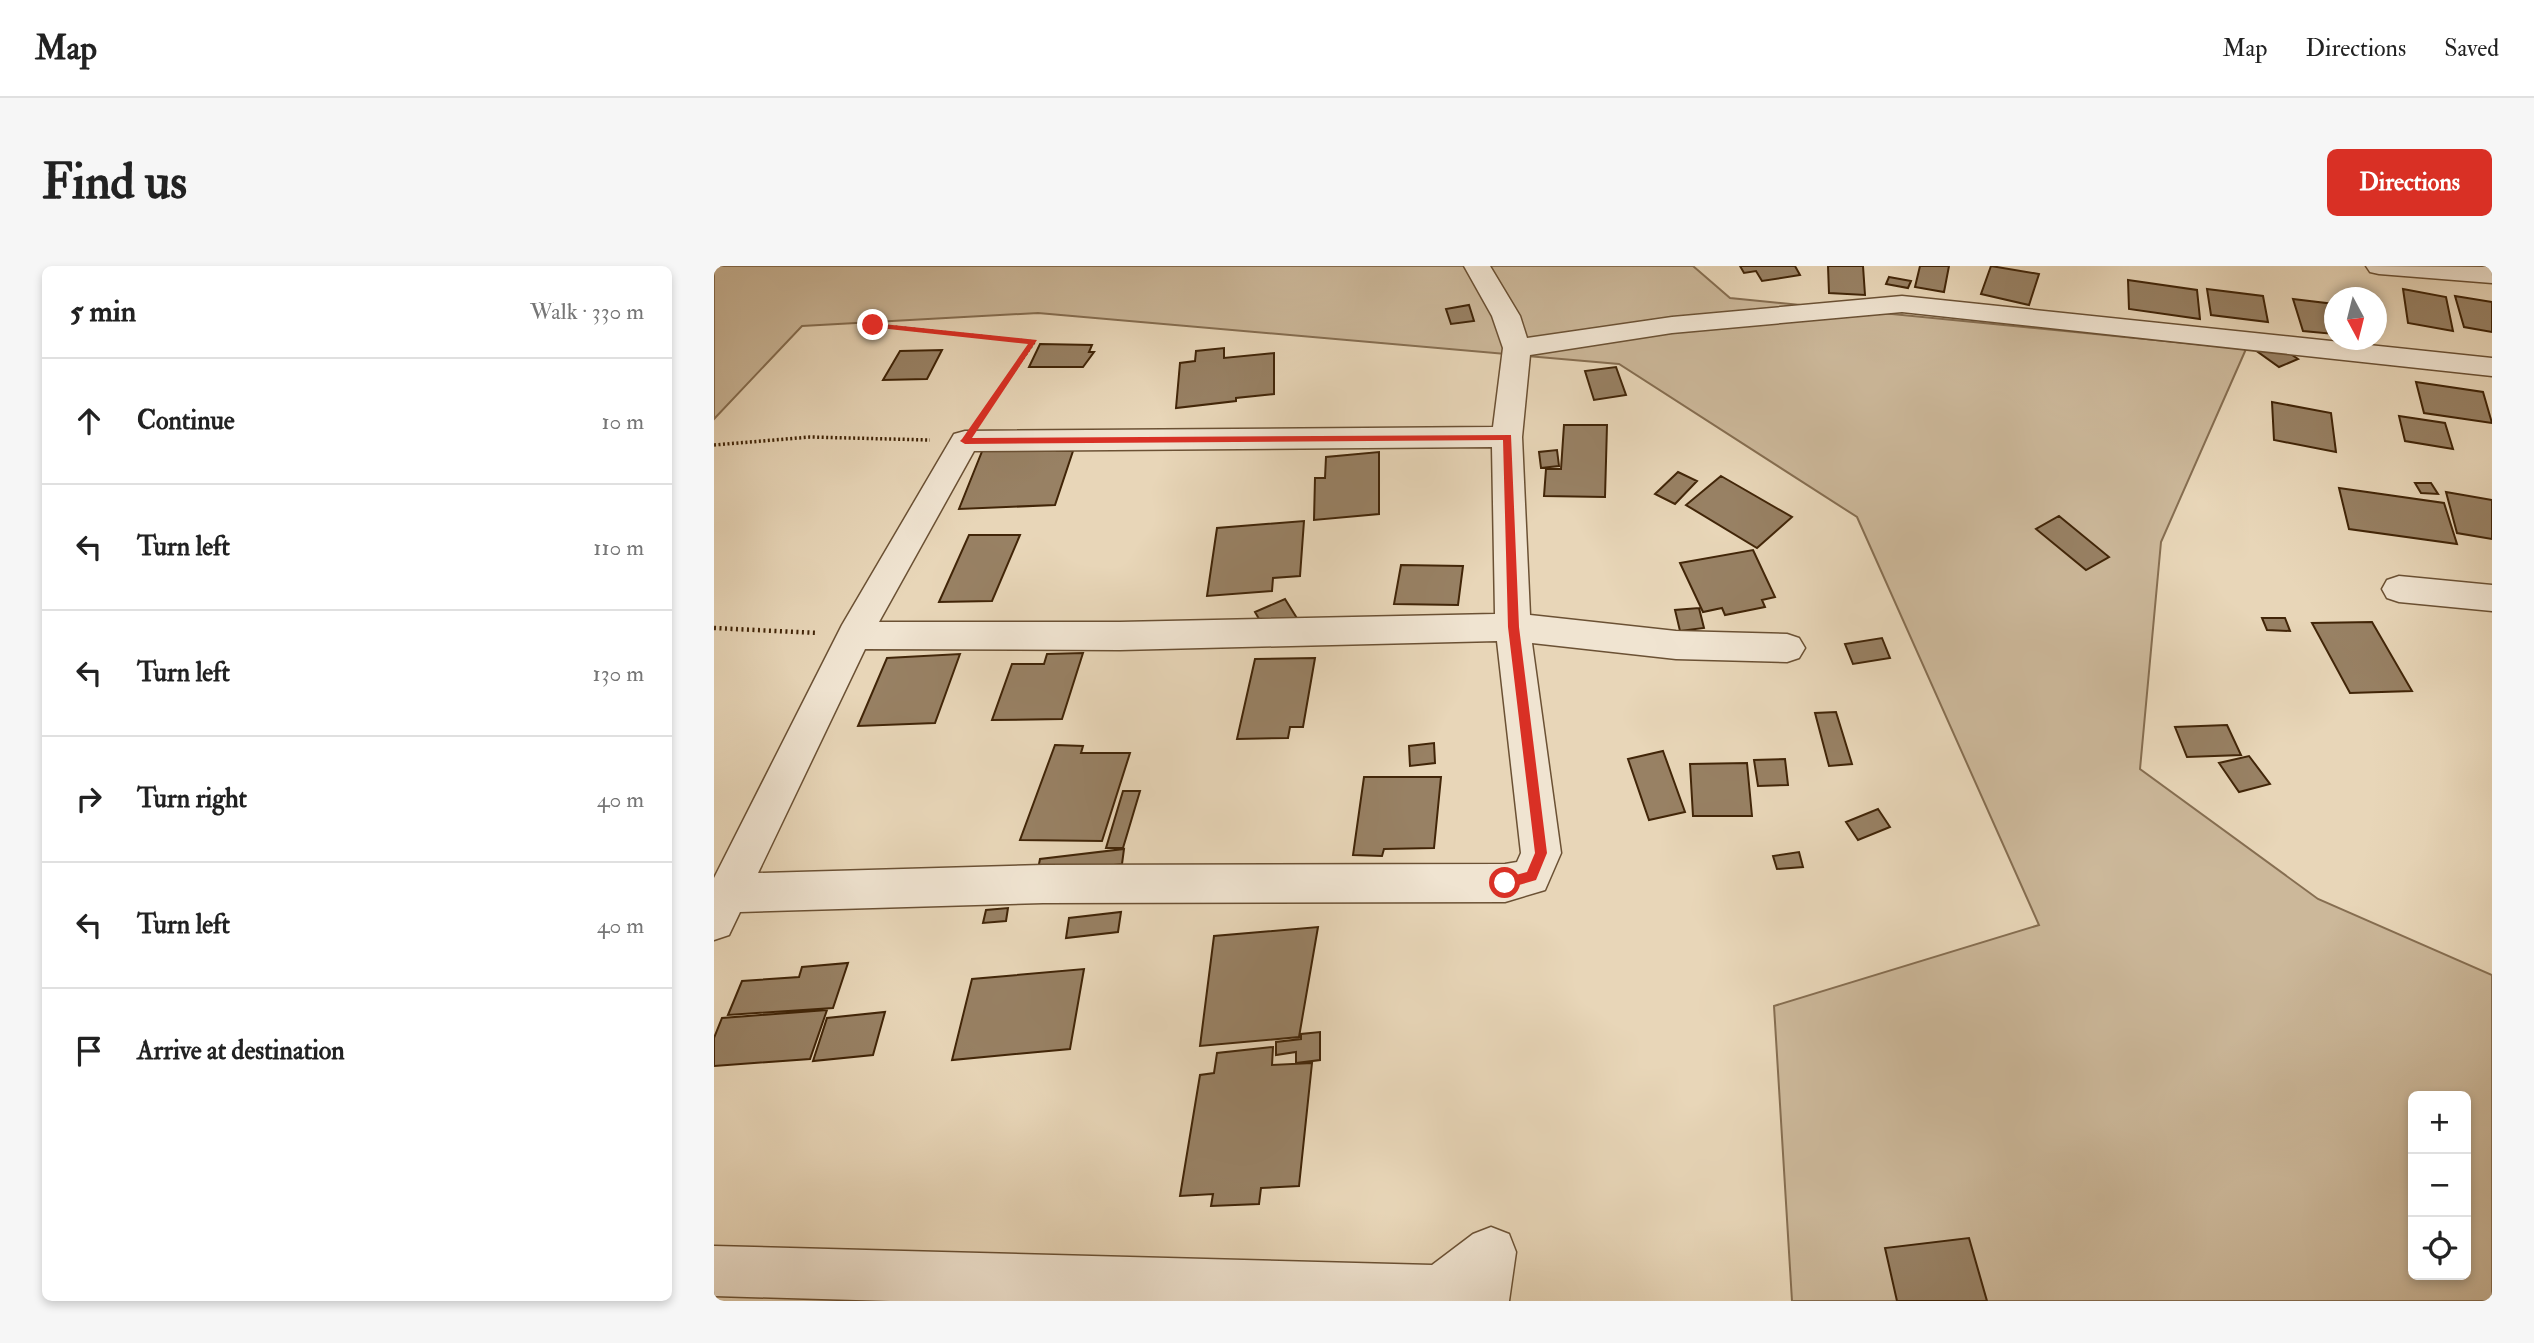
<!DOCTYPE html>
<meta charset="utf-8">
<style>
body{margin:0;font-family:"IM FELL Double Pica",serif;background:#f6f6f6;color:#222}
.controls{position:absolute;right:21px;bottom:21px;display:grid;overflow:hidden;border-radius:10px;box-shadow:0 4px 10px #0003}
.controls button{width:63px;height:63px;display:grid;place-items:center;padding:0;border:0;border-bottom:2px solid #e0e0e0;background:#fff;color:#222;font:35px sans-serif}
.compass{position:absolute;left:1610px;top:21px;width:63px;height:63px;border-radius:50%;background:#fff;box-shadow:0 4px 10px #0003;rotate:173deg}
.stop{position:absolute;width:21px;height:21px;margin:-16px;border:5px solid #d93025;border-radius:50%;background:#fff}
.stop.end{background:#d93025;border-color:#fff;box-shadow:0 2px 7px #0008}
.list{margin:0;padding:0;list-style:none}
h2{display:flex;justify-content:space-between;align-items:center;height:91px;margin:0;padding:0 28px;font-size:30px}
h2 small{font-size:23px;font-weight:400;color:#767676}
.list li{display:grid;grid-template-columns:46px 1fr auto;gap:21px;align-items:center;box-sizing:border-box;height:126px;padding:0 28px;border-top:2px solid #e0e0e0}
.list b{display:block;font-size:26px;white-space:nowrap}
.list em{font-size:23px;font-style:normal;color:#767676}
.icon{flex:none;width:38px;height:38px;fill:none;stroke:currentColor;stroke-width:2;stroke-linecap:round;stroke-linejoin:round}
.map{position:relative;flex:none;width:1778px;height:1035px;overflow:hidden;border-radius:10px}
header{display:flex;align-items:center;gap:42px;box-sizing:border-box;height:98px;padding:0 35px;background:#fff;border-bottom:2px solid #e0e0e0}
header strong{font-size:33px}
nav{display:flex;gap:38px;margin-inline-start:auto;font-size:24px}
.intro{display:flex;align-items:center;justify-content:space-between;box-sizing:border-box;height:168px;padding:0 42px}
h1{margin:0;font-size:49px}
.button{padding:18px 32px;border-radius:10px;background:#d93025;color:#fff;font-size:24px;font-weight:700}
main{display:flex;gap:42px;padding:0 42px}
aside{flex:1;background:#fff;border-radius:10px;box-shadow:0 4px 10px #0003}
.map>svg:first-child{display:block}
.green{fill:#ccb89a;stroke:#866e51;stroke-width:2;fill-rule:evenodd}
.building{fill:#988164;stroke:#412508;stroke-width:2}
.lines{fill:none;stroke-linecap:round;stroke-linejoin:round}
.minor-casing{stroke:#6b5134;stroke-width:3}
.path-far1{stroke:#412508;stroke-width:3.5;stroke-dasharray:2 2.5;stroke-linecap:butt}
.path{stroke:#412508;stroke-width:4.5;stroke-dasharray:2 3.5;stroke-linecap:butt}
.minor{fill:#f0e4d1;fill-rule:evenodd}
.route{fill:#d93025}
</style>
<header>
<strong>Map</strong>
<nav><a>Map</a><a>Directions</a><a>Saved</a></nav>
</header>
<div class="intro"><h1>Find us</h1><a class="button">Directions</a></div>
<main>
<aside>
<h2>5 min<small>Walk · 330 m</small></h2>
<ul class="list">
<li><svg class="icon" aria-label="ahead" viewBox="0 0 24 24"><path d="M12 20V5M6 11l6-6 6 6"/></svg><div><b>Continue</b></div><em>10 m</em></li>
<li><svg class="icon" aria-label="left" viewBox="0 0 24 24"><path d="M17 20v-9H6M10 6l-5 5 5 5"/></svg><div><b>Turn left</b></div><em>110 m</em></li>
<li><svg class="icon" aria-label="left" viewBox="0 0 24 24"><path d="M17 20v-9H6M10 6l-5 5 5 5"/></svg><div><b>Turn left</b></div><em>130 m</em></li>
<li><svg class="icon" aria-label="right" viewBox="0 0 24 24"><path d="M7 20v-9h11M14 6l5 5-5 5"/></svg><div><b>Turn right</b></div><em>40 m</em></li>
<li><svg class="icon" aria-label="left" viewBox="0 0 24 24"><path d="M17 20v-9H6M10 6l-5 5 5 5"/></svg><div><b>Turn left</b></div><em>40 m</em></li>
<li><svg class="icon" aria-label="arrive" viewBox="0 0 24 24"><path d="M6 21V4h12l-3 4 3 4H6"/></svg><div><b>Arrive at destination</b></div></li>
</ul>
</aside>
<div class="map">
<svg width="1778" height="1035" viewBox="0 0 1778 1035">
<rect width="100%" height="100%" fill="#e8d6b8"/>
<filter id="stains"><feTurbulence type="fractalNoise" baseFrequency=".00286" numOctaves="4"/><feColorMatrix values="0 0 0 0 .2 0 0 0 0 .09 0 0 0 0 .02 0 0 0 .5 -.17"/></filter>
<radialGradient id="worn" r=".72"><stop offset=".6" stop-color="#630" stop-opacity="0"/><stop offset="1" stop-color="#630" stop-opacity=".3"/></radialGradient>
<path class="green" d="M0 0H979L1016 32 1532 83 1447 276 1426 503 1604 633 1778 709V1035H1078L1060 740 1325 659 1143 251 905 98 324 47 88 60 0 153ZM1699 830H1752V1009H1699Z"/>
<path class="building" d="M1026 0H1081L1086 9 1048 15 1042 5 1030 7Z
M1114 0H1149L1151 29 1115 27Z
M1206 0H1235L1230 26 1201 21Z
M1277 0 1325 8 1315 39 1267 28Z
M1175 11 1197 15 1194 22 1172 18Z
M1414 14 1483 24 1486 53 1415 43Z
M1493 23 1549 30 1554 56 1497 49Z
M1689 23 1732 31 1739 65 1694 57Z
M1741 30 1778 36V66L1750 61Z
M1579 33 1620 38V68L1589 65Z
M755 39 760 55 737 58 732 43Z
M1556 74 1584 93 1565 101 1537 81Z
M326 78 378 79 375 86H380L369 101H315Z
M510 82V92L560 87V128L522 132V135L462 142 466 97 481 95 482 85Z
M228 84 213 113 169 114 186 85Z
M902 101 912 129 880 134 871 105Z
M1702 116 1769 126 1778 157 1710 147Z
M1558 136 1617 147 1622 186 1560 174Z
M1685 150 1731 157 1739 183 1691 175Z
M850 159H893L891 231 830 230 832 203H847Z
M345 179 343 185H359L341 239 245 243 269 183Z
M843 184 845 200 827 202 825 186Z
M665 186V248L600 254 601 212H611L612 191Z
M964 206 983 215 961 238 941 228Z
M1007 210 1078 251 1043 282 972 239Z
M1701 217H1717L1724 228 1707 227Z
M1625 222 1730 237 1743 278 1635 263Z
M1732 226 1778 234V273L1743 267Z
M1345 250 1395 291 1372 304 1322 263Z
M590 255 586 310 559 312 558 325 493 330 503 262Z
M255 269H306L278 335 225 336Z
M1039 284 1061 331 1048 334 1051 341 1011 349 1008 342 989 346 966 297Z
M687 299 749 300 744 339 680 338Z
M571 333 586 357 552 365 541 346Z
M985 342 990 362 966 365 961 344Z
M1548 352H1571L1576 365 1553 364Z
M1658 356 1698 425 1636 427 1598 357Z
M1168 372 1176 392 1139 398 1131 378Z
M369 387 348 453 278 454 298 398H330L333 388Z
M246 388 221 457 144 460 173 392Z
M601 392 589 461H576L574 472 523 473 541 393Z
M1122 446 1138 498 1115 500 1101 447Z
M1513 459 1527 489 1473 491 1461 461Z
M720 477 721 497 696 500 695 480Z
M341 479 369 480 367 487H416L388 575 306 574Z
M949 485 971 546 935 554 914 493Z
M1535 490 1556 518 1525 526 1505 497Z
M1071 493 1074 519 1044 520 1040 494Z
M1033 497 1038 550H979L976 498Z
M650 511H727L720 582 670 583 668 590 639 589Z
M409 525H426L409 582H392Z
M1164 543 1176 561 1144 574 1132 556Z
M410 583 408 598 323 608 326 593Z
M1085 586 1089 601 1063 603 1059 590Z
M294 642 292 655 269 657 272 644Z
M407 646 404 666 352 672 355 652Z
M604 661 585 771 486 780 500 670Z
M134 697 119 742 14 749 28 715 85 711 88 701Z
M370 703 356 783 238 794 258 713Z
M113 744 96 793 0 800V772L8 752Z
M171 746 159 789 99 795 113 752Z
M606 766V794L582 797V786L562 789V776L587 773V768Z
M559 781 558 799 598 797 585 920 547 922 545 938 497 940 499 928 466 930 486 809 500 807 503 787Z
M1255 972 1273 1035H1183L1171 982Z"/>
<g class="lines">
<defs>
<path id="minor" d="M750 0H776L806 50 813 72 958 51 1188 30 1778 92V110L1188 46 958 67 816 89 808 171 816 349 962 365 1073 368 1085 372 1091 382 1085 392 1073 396 962 393 818 377 847 587 831 624 791 636 329 637 26 646 15 669 0 674V612L128 359 240 168 251 165 779 161 789 82 778 50ZM778 181 781 348 406 356H165L260 185ZM783 375 807 587 803 596 791 598 329 599 44 607 151 383 406 384Z
M1652 0 1778 1V17L1665 8 1656 6Z
M1685 310 1778 319V345L1685 336 1673 332 1668 323 1673 314Z
M777 961 795 968 802 986 795 1035H176L0 1030V980L718 999 759 968Z"/>
</defs>
<use href="#minor" class="minor-casing"/>
<path class="path-far1" d="M159 59 320 76 270 148
M0 179 96 171 216 174"/>
<path class="path" d="M0 362 104 367"/>
<use href="#minor" class="minor"/>
</g>
<path class="route" d="M159 57 323 74 258 172 797 169 805 361 833 587 822 614 791 623 785 617 787 613 813 606 821 587 794 361 789 174 251 178 246 175 248 173 314 78 156 61Z"/>
<rect width="100%" height="100%" filter="url(#stains)"/>
<rect width="100%" height="100%" fill="url(#worn)"/>
</svg>
<div class="controls">
<button>+</button>
<button>−</button>
<button><svg class="icon" aria-label="locate" viewBox="0 0 24 24"><circle cx="12" cy="12" r="6"/><path d="M12 2v4M12 18v4M2 12h4M18 12h4"/></svg></button>
</div>
<svg class="compass" viewBox="-18 -18 36 36"><path d="M0-13l5 13h-10z" fill="#e53935"/><path d="M0 13l5-13h-10z" fill="#767676"/></svg>
<div class="stop" style="left:791px;top:617px"></div>
<div class="stop end" style="left:159px;top:59px"></div>
</div>
</main>
